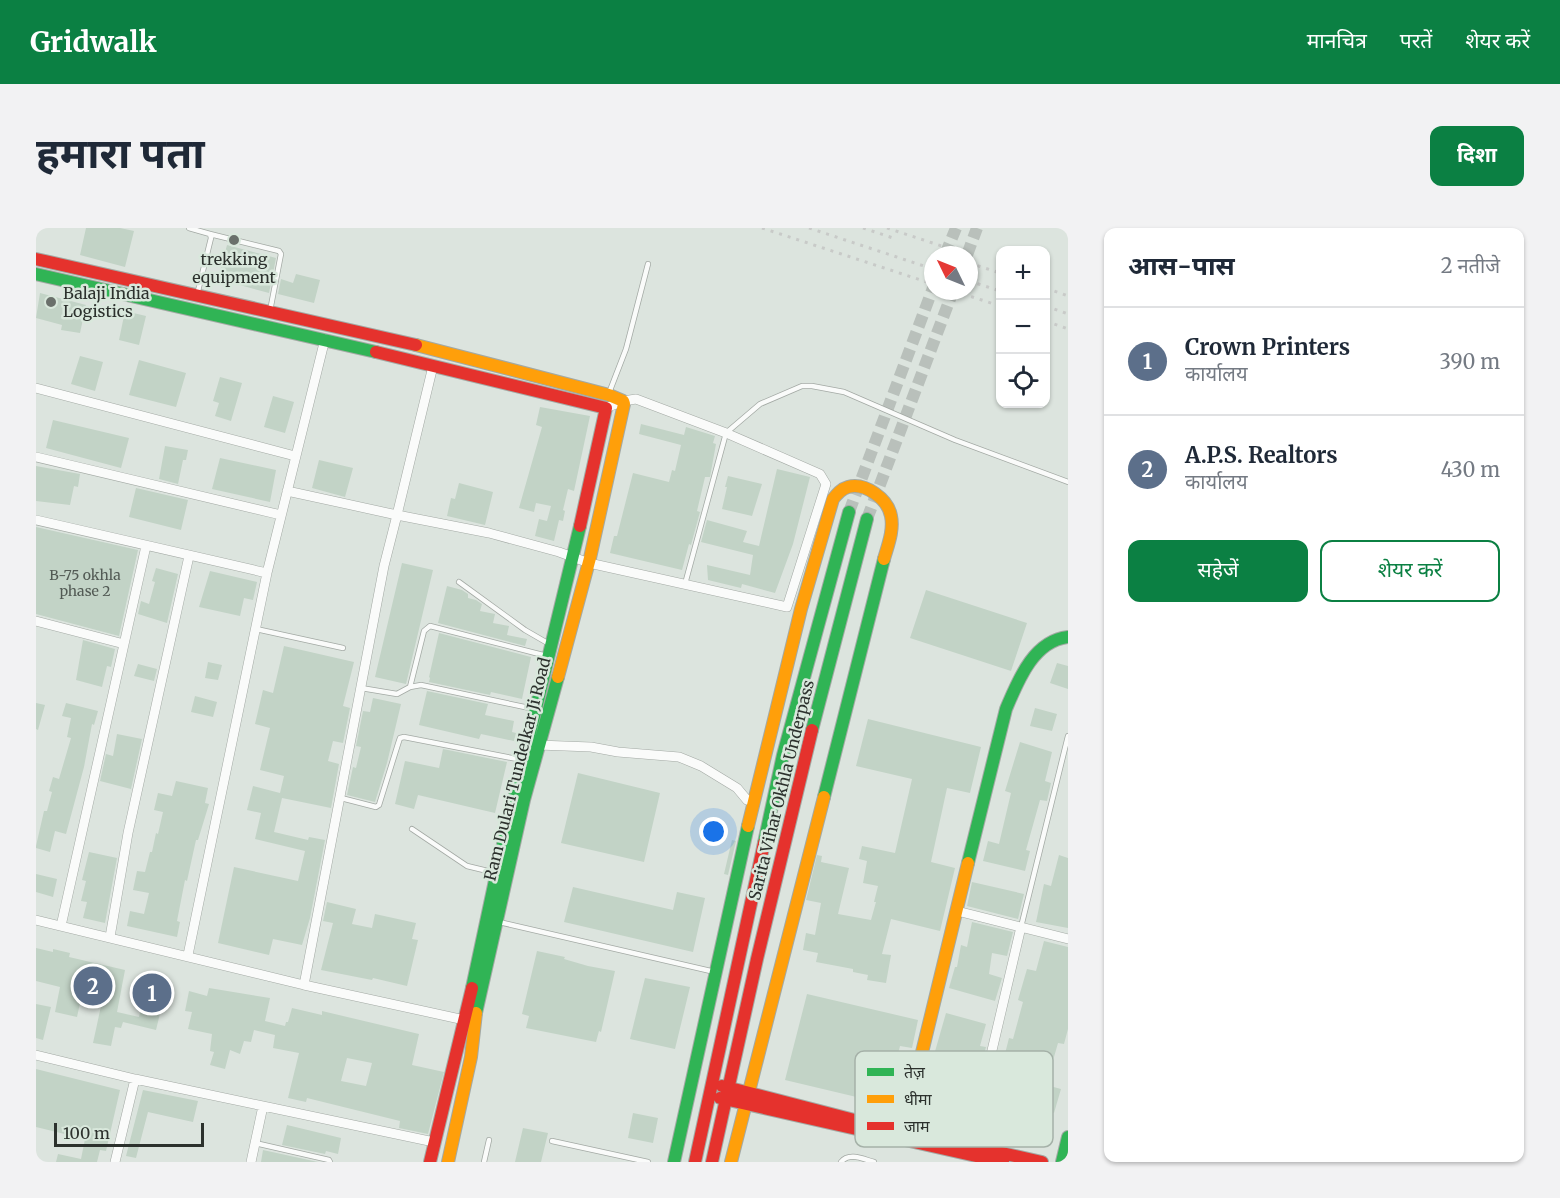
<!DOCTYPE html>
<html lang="hi">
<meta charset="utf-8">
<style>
body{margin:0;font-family:Merriweather,"Noto Sans Devanagari",serif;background:#f2f2f3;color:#1f2937}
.controls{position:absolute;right:18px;top:18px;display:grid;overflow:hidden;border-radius:12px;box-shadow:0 2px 4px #0004}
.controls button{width:54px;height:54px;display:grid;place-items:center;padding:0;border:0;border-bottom:2px solid #e0e1e3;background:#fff;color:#1f2937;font:30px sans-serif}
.compass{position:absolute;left:888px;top:18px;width:54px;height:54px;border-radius:50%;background:#fff;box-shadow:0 2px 4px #0004;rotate:313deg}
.scale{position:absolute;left:18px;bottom:15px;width:150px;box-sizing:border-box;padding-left:6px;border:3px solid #2c312d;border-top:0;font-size:16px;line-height:21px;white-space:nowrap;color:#2c312d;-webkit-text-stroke:4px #d9e8dc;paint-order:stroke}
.you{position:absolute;left:678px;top:604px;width:21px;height:21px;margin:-15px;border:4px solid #fff;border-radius:50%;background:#1a73e8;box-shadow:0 0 0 9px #1a73e833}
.badge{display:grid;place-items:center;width:39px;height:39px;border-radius:50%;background:#0b8043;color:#fff;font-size:20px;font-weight:700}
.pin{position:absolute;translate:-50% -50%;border:3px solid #fff;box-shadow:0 2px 6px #0006}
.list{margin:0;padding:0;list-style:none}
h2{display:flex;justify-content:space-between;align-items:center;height:78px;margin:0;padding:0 24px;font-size:26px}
h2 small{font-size:20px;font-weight:400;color:#747a83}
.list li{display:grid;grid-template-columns:39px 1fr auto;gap:18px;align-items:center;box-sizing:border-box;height:108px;padding:0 24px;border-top:2px solid #e0e1e3}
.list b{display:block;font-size:22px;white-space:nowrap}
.list p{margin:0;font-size:20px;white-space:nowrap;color:#747a83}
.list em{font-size:20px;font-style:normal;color:#747a83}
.actions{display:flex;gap:12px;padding:18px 24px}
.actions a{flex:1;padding:14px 0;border:2px solid #0b8043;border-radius:12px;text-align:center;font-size:21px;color:#0b8043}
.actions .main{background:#0b8043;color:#fff}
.icon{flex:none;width:33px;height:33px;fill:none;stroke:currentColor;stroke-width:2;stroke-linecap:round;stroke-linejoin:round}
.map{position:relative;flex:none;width:1032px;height:934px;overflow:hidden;border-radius:12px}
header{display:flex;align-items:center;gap:36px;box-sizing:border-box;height:84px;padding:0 30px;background:#0b8043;color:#fff}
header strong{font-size:28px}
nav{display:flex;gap:33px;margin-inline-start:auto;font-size:21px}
.intro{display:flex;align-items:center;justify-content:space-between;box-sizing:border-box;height:144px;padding:0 36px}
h1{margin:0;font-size:42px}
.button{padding:15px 27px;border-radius:12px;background:#0b8043;color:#fff;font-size:21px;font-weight:700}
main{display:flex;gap:36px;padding:0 36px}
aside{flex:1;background:#fff;border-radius:12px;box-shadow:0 2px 4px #0004}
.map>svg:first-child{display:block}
.building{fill:#c2d3c6;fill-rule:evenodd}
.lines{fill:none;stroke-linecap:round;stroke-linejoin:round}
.secondary-tunnel{stroke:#b9c0bb;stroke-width:12;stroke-dasharray:12 6;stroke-linecap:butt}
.lane-casing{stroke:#a3a9a4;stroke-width:6}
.street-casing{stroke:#a3a9a4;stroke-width:10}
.fast-casing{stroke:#a3a9a4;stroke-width:14}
.slow-casing{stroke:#a3a9a4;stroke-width:14}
.jam-casing{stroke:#a3a9a4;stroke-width:14}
.lane{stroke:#fafbfa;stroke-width:4.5}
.street{stroke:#fafbfa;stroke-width:9}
.fast{stroke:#30b455;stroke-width:12}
.slow{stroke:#ff9f0a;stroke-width:12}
.jam{stroke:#e5322d;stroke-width:12}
.rail{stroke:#c8cac8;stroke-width:3;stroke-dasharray:3 6;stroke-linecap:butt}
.poi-dot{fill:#6a706b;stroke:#d9e8dc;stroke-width:2}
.labels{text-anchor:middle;stroke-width:5;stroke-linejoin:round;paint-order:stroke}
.number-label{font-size:14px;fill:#525a54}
.poi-label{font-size:16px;fill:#2c312d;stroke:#d9e8dc}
.street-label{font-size:16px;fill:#2c312d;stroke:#d9e8dc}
.key{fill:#d9e8dc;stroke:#a5b1a8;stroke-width:1.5}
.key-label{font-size:16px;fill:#2c312d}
</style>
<header>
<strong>Gridwalk</strong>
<nav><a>मानचित्र</a><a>परतें</a><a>शेयर करें</a></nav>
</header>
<div class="intro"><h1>हमारा पता</h1><a class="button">दिशा</a></div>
<main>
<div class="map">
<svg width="1032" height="934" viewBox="0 0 1032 934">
<rect width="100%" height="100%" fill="#dce4de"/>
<path class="building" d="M50 0H84L98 3 89 39 44 27Z
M191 17 240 30 233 65 182 51Z
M260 46 284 52 278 75 242 66 245 51 257 55Z
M4 65 50 77 44 105 25 102 26 97 0 90Z
M89 83 110 88 103 117 83 112Z
M44 128 67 134 59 163 35 156Z
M103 132 150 145 140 179 93 167Z
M184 149 206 155 195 193 179 188 183 175 177 173Z
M237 168 258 174 249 205 228 199Z
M504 179 554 188 538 263 532 261 527 282 529 283 527 293 523 292 518 313 499 308 503 291 511 293 515 278 500 275 498 284 483 280 506 199 500 197Z
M17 192 93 210 85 240 10 220Z
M605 196 648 207 650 199 679 208 677 215 680 216 674 249H669L661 283 664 284 655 317 653 316 646 342 574 325 578 308H581L597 245 633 254 636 242 639 243 645 217 603 206Z
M129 218 152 222 150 232H147L142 256 123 251Z
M184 230 240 242 234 274 176 261Z
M283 232 317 240 309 269 276 260Z
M0 238 44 246 42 259 38 258 34 277 0 273Z
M741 241 774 249 757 316 739 365 706 356 705 360 672 352 671 337 714 347 717 327 665 314 671 292 711 303 707 314 723 318Z
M692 248 726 256 716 288 686 281 691 259H689Z
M423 255 457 264 449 297 411 288 415 270 419 271Z
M100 260 152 272 145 302 93 289Z
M0 299 102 322 83 408 0 386Z
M366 335 397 342 370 456 339 449Z
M120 340 142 346 131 395 102 386 105 373 113 376 119 354 116 353Z
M174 343 221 354 217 372 208 370 204 388 163 379Z
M411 358 426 362 432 366V370L440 372 446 376 444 383 459 386 457 395 473 398 471 407 491 411 489 418 402 395Z
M890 362 991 395 975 443 874 410Z
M403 405 495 429 486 471 455 464 454 467 393 454 394 450 393 449Z
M47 412 79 421 75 439 71 438 66 459 40 452Z
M248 418 318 434 307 478 314 480 307 515 297 513 292 533 303 536 295 580 246 570 238 604 272 612 273 609 289 612 274 690 266 717 237 711 233 727 182 715 198 639 262 653 269 623 219 611 225 585 211 582 217 558 244 565 248 548 224 542 234 500 219 496 227 462 237 465Z
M172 434 186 437 182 452 169 450Z
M1021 435 1032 438V461L1014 455Z
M102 436 121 441 118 453 98 448Z
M391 463 452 476 449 487 478 493 476 504 480 505 478 513 445 506 443 511 383 497Z
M159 468 181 474 177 489 155 484Z
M337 470 365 476 351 535 339 574 311 567 317 539 320 540 325 519 320 518 327 483 334 484Z
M0 475 9 477 2 502 0 501Z
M30 475 62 483 58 497 56 496 48 539 30 606 19 603 14 624 0 620V618L8 583H11L16 564 13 563 17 549 23 551 35 510 31 509 35 490 26 488Z
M999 480 1021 486 1016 503 994 498Z
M832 491 945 519 934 565 911 560 895 634 919 640 904 703 855 691 846 726 855 727 850 755 831 752 832 747 817 744V741L780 734 782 725 767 722 770 705 779 707 785 675 770 672 781 627 786 628 785 634 813 640 802 686 835 692 840 674H838L842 658 827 655 831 633 823 631 826 618 859 625 876 551 820 538Z
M81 506 106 511 95 561 64 553 70 526 77 528Z
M984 514 1016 524 1009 553 1015 555 1011 573 1004 572 990 622 994 623 989 643 947 633 952 613 963 616 975 565 969 563Z
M407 521 471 534 459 585 382 567 378 581 359 576 369 533 403 540Z
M542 545 624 565 608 634 525 615Z
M140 553 172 560 169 575 173 576 162 612H160L151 653 149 652 141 693 144 694 141 709 91 698 94 683 108 686 113 665 97 662 101 643 109 644 114 624H116L120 605 122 606 127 584 118 582 122 565 136 568Z
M696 612 700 613 692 647 688 646Z
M53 624 81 630 69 695 47 690 51 674 45 673 50 653 46 652Z
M1023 627 1032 630V700L1000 694 1008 656 1015 658Z
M0 646 21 651 17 669 0 664Z
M936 654 988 666 982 691 931 678Z
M537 659 637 682 641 664 669 670 657 724 528 694Z
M291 674 320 681 316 696 336 700 339 686 380 695 376 711 382 712 371 758 337 750 336 752 285 742 297 695 287 693Z
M936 694 977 704 971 728 956 725 953 746 966 750 959 773 913 760 919 739H921L925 717 931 719Z
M1008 713 1032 719V801L1028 816 1022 815 1010 857 1025 861 1018 885 958 869 973 810 977 811 987 774 982 772 991 741 1000 743Z
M0 720 17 724V721L34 725 33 729 89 742 81 784 103 789 110 756 130 761 120 802 87 794 85 800 79 799 75 818 57 815 65 778H61L63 770 46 766 41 789 19 784 24 759 0 753Z
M501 723 529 729 528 731 552 738 579 743 565 804 563 803 560 814 490 800 493 788 486 786Z
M609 750 654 759 639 821 594 811Z
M173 760 234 770 229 793 249 798 250 794H252L256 780 286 787V783L383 806 376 837 408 844 392 906 363 900 364 893 271 870 270 874 252 870 263 825 237 820 239 807 218 802 215 814 208 813 204 826 194 822 189 841 174 837 178 824 174 823 176 806 152 801 156 784 149 783 153 763 171 768ZM311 830 336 835 330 858 305 853Z
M771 766 882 792 876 820 864 818 850 876 749 852Z
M0 776 15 779 7 812 0 810Z
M910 785 950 796 944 818 950 819 945 838 938 860 935 859 928 884 887 873 902 828 898 827Z
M0 841 84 862 70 923 64 922 61 934H20L22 926 45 931 49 911 0 899Z
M107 862 162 873 157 894 112 884 100 930 90 928Z
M597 885 622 890 617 915 592 910Z
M251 897 305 910 302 926 290 923 289 926 246 917Z
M487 900 512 905 505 934H479Z
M227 922 282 934H225Z"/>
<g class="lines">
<path class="secondary-tunnel" d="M909 27 920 0
M931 27 941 0
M813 284 897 60
M831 291 917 63"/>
<defs>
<path id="lane" d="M153 0 174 6 175 10 161 67
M174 6 243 23 245 26 234 83
M573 165 590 121 612 36
M423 354 489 402 515 417
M649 356 690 205 724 176 766 158H776L808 164 919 212 1032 254
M220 401 307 420
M374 459 388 403 394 398 511 428
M325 460 361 466 374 459 385 457 498 481
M305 570 340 579 343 577 362 516 364 510 368 509 486 532
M376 601 431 638 460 645
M463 694 679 744
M985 699 1032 508
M516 913 612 934
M219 915 293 932 294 934
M448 934 453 912
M805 934C813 924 827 931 838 934"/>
<path id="street" d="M397 138 361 287 453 305 523 324 553 335 751 379 790 256 784 246 690 205 600 171 587 173 570 180
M0 160 259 228
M0 229 245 287
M251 263 361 287 348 338 268 757
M0 292 231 345
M0 393 88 416
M502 517 555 519 582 524 643 529 665 538 701 560 711 572 718 573
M921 683 1032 711
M0 692 268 757 433 793
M25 698 110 318
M74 709 92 605 153 328
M152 727 231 345 289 111
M0 827 99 851 398 914
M942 882 985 699
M79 934 99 851
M215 934 227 878"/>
<path id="fast" d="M0 46 340 124
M776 502 831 291
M788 569 848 331
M728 615 747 527 813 284
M932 635 970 481C982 453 997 413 1032 409
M436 760 464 629 544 298
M440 785 488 572 522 449
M638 934 712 598
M1026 934 1032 909"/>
<path id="slow" d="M380 117 573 167 587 173 588 176 554 330 522 449
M712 598 765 381 797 271C801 266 805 261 812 259 829 254 852 271 855 288 858 302 852 317 848 331
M865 911 932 635
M412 934 435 829 440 785
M695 934 788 569"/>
<path id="jam" d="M0 31 380 117
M340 124 570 180 544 298
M686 858 826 894 1006 934
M684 870 967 934
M394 934 436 760
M659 934 728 615
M676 934 721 731 776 502"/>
</defs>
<use href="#lane" class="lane-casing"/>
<use href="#street" class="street-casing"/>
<use href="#fast" class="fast-casing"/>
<use href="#slow" class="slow-casing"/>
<use href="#jam" class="jam-casing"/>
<use href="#lane" class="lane"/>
<use href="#street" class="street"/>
<use href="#fast" class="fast"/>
<use href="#slow" class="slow"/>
<use href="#jam" class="jam"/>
<path class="rail" d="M726 0 897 56
M773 0 897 41
M827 0 860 11
M851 0 933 27
M933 35 964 45
M933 53 964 63
M1010 60 1032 68
M918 63 964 78
M1010 78 1032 86
M1010 93 1032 101"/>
</g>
<g class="poi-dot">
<circle cx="198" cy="12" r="6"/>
<circle cx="15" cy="74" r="6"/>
</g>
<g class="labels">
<g class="number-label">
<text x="49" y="352">B-75 okhla<tspan x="49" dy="16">phase 2</tspan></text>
</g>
<g class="poi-label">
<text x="198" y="37">trekking<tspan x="198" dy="18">equipment</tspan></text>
<text x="27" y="71" text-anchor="start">Balaji India<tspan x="27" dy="18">Logistics</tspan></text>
</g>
<g class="street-label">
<text transform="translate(481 541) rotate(-76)" y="6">Ram Dulari Tundelkar Ji Road</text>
<text transform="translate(745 562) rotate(-76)" y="6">Sarita Vihar Okhla Underpass</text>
</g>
</g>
<rect x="819" y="823" width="198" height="96" rx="9" class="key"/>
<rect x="831" y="840" width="27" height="8" fill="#30b455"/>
<rect x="831" y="867" width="27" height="8" fill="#ff9f0a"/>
<rect x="831" y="894" width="27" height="8" fill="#e5322d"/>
<g class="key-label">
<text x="868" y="850">तेज़</text>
<text x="868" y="877">धीमा</text>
<text x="868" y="904">जाम</text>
</g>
</svg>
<div class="controls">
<button>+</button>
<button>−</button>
<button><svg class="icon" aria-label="locate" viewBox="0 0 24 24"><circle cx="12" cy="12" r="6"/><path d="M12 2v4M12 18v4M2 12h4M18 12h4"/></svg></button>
</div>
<svg class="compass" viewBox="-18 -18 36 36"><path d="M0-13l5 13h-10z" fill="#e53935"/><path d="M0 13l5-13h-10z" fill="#747a83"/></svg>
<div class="scale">100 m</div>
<div class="you"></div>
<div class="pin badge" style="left:116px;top:765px;background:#5c6f8a">1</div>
<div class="pin badge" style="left:57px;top:758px;background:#5c6f8a">2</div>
</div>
<aside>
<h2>आस-पास<small>2 नतीजे</small></h2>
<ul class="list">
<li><span class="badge" style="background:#5c6f8a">1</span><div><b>Crown Printers</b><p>कार्यालय</p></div><em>390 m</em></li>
<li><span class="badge" style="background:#5c6f8a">2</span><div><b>A.P.S. Realtors</b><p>कार्यालय</p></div><em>430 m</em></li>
</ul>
<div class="actions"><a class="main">सहेजें</a><a>शेयर करें</a></div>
</aside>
</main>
